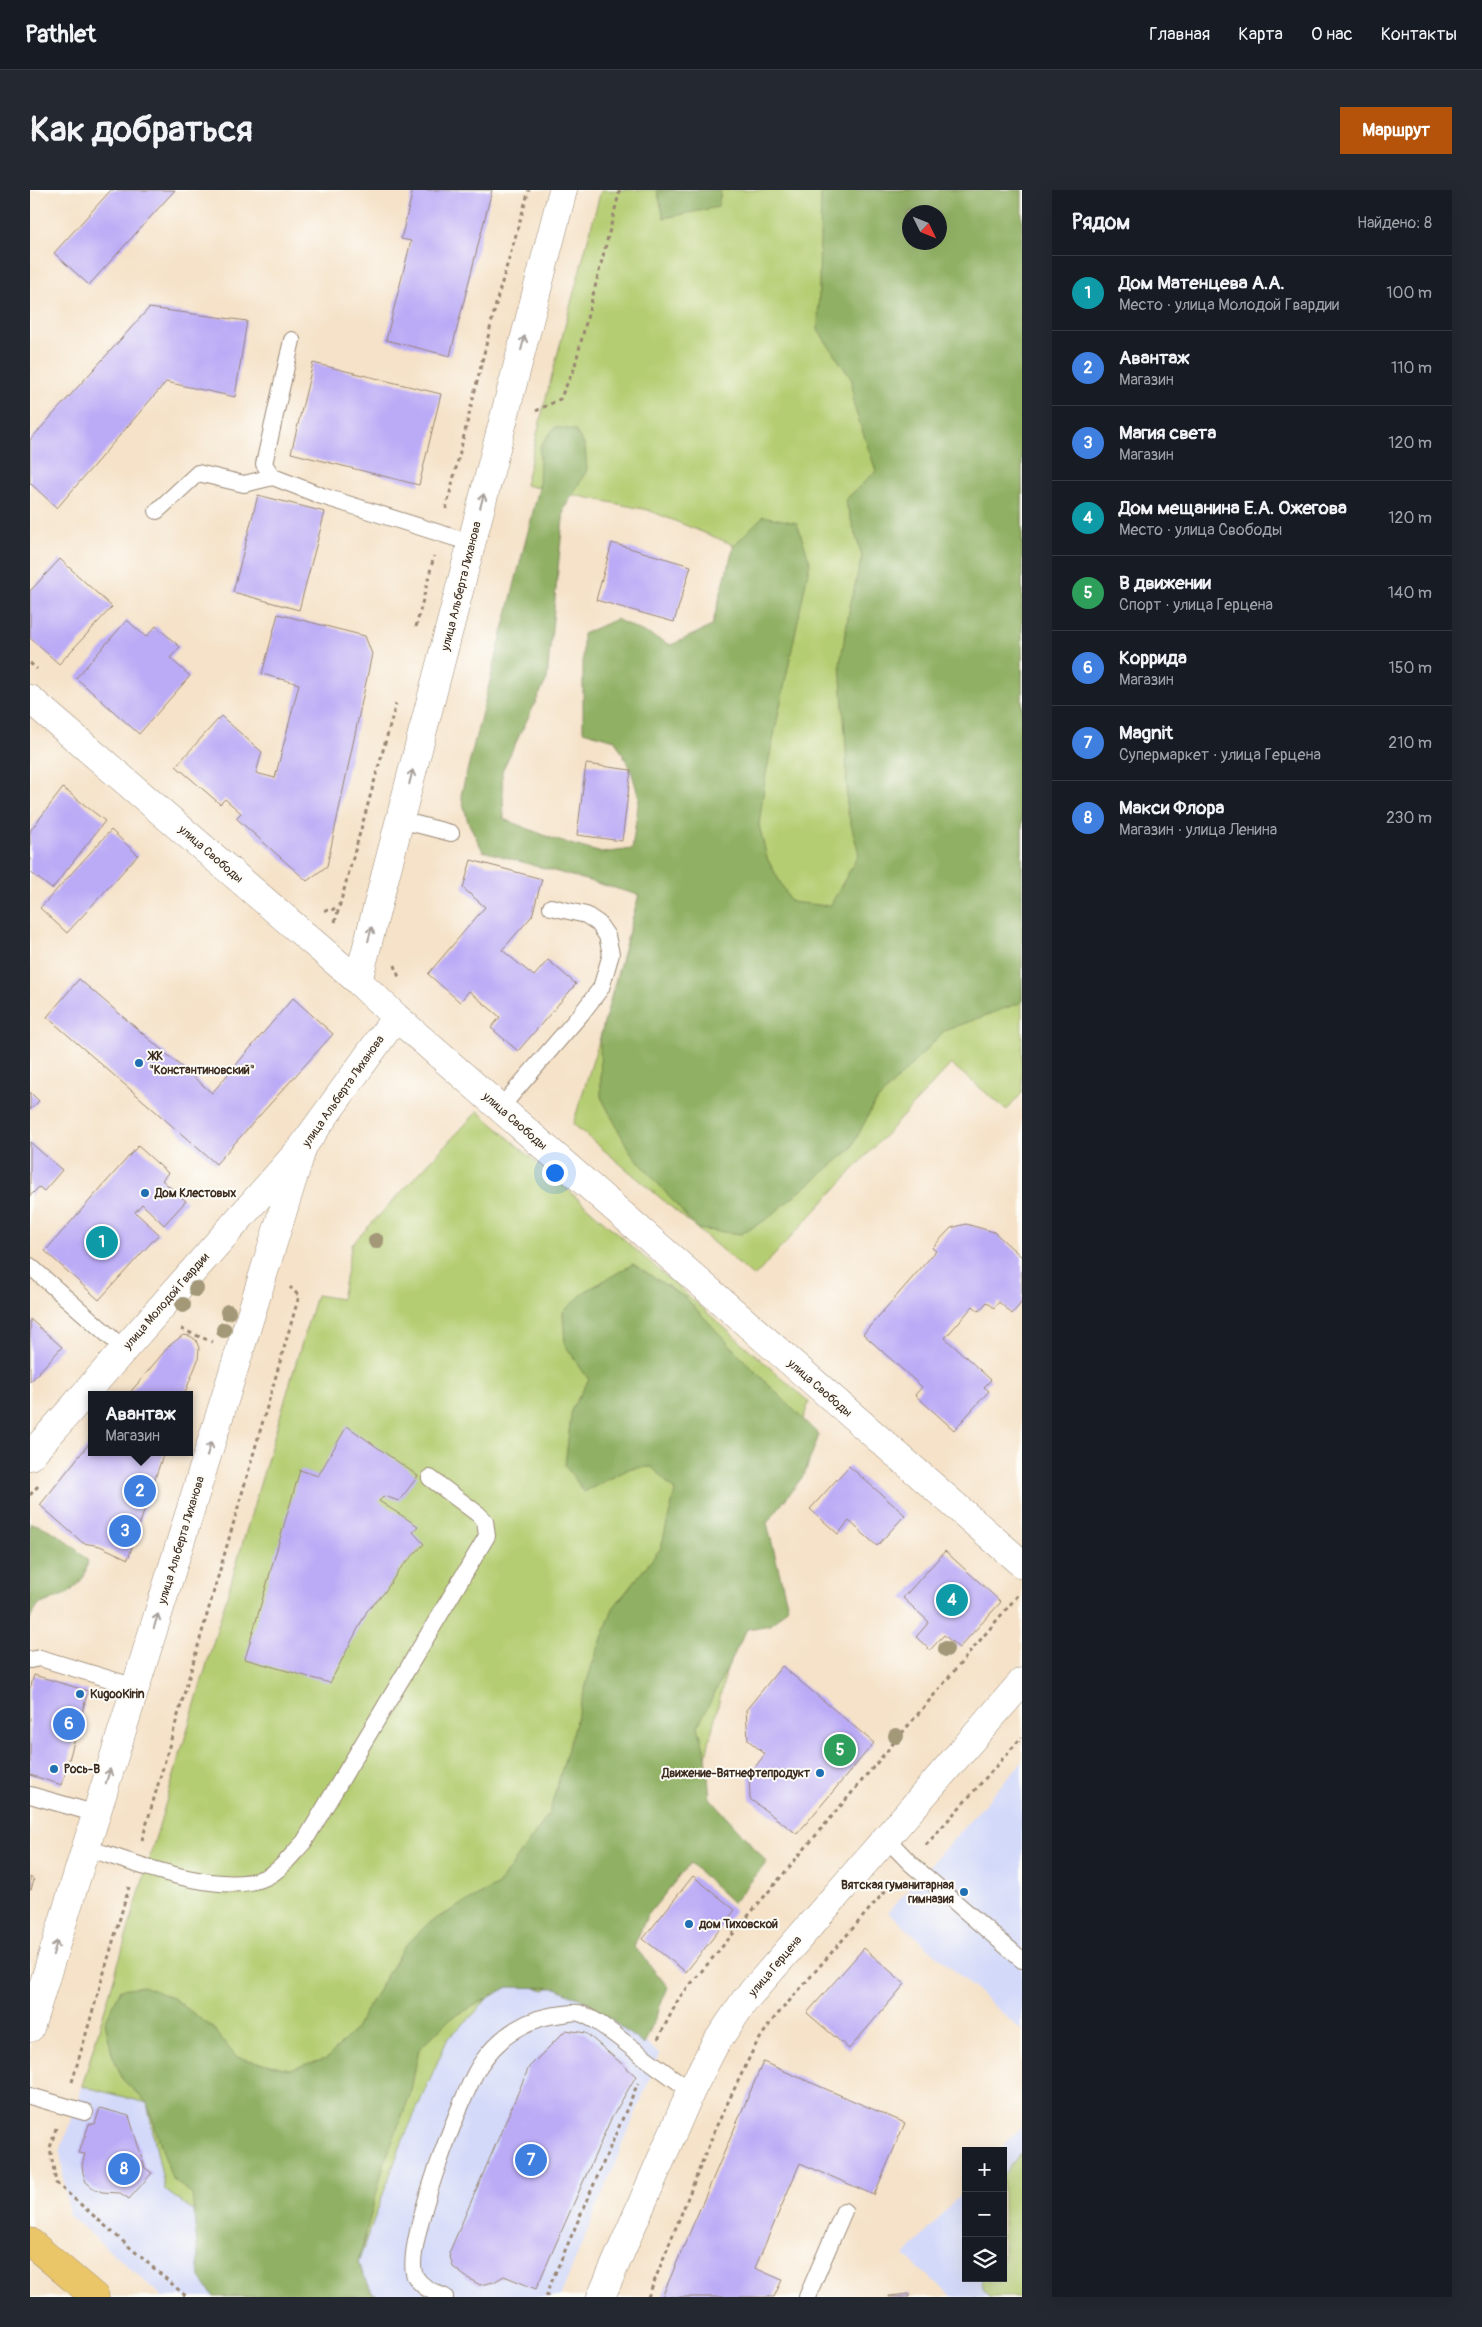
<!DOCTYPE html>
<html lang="ru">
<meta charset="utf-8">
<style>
body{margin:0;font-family:Pangolin,sans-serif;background:#242831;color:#f1f3f6}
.controls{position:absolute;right:15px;bottom:15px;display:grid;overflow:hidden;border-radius:0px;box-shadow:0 5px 20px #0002}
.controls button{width:45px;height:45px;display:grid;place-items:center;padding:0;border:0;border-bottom:1px solid #363941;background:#171b24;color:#f1f3f6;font:25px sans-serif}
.compass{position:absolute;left:872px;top:15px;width:45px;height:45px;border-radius:50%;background:#171b24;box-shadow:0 5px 20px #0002;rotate:133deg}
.you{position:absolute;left:524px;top:982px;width:18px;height:18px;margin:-12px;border:4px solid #fff;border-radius:50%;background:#1a73e8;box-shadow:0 0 0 8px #1a73e833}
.badge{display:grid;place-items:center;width:32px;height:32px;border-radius:50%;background:#b45309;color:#fff;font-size:16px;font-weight:700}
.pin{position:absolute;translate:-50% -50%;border:2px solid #fff;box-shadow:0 1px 5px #0006}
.popup{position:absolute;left:58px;top:1201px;width:105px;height:65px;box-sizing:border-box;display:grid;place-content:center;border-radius:0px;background:#171b24;filter:drop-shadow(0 1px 4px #0005);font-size:16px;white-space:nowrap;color:#9ea1a6}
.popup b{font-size:19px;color:#f1f3f6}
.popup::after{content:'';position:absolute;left:50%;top:100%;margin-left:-10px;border:10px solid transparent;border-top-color:#171b24}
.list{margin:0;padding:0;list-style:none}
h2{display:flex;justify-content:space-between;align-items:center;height:65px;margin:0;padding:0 20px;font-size:21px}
h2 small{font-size:16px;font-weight:400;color:#9ea1a6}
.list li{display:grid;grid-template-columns:32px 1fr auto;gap:15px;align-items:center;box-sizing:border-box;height:75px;padding:0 20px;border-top:1px solid #363941}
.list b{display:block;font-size:19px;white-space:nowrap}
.list p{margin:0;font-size:16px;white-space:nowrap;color:#9ea1a6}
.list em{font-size:16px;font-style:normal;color:#9ea1a6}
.icon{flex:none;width:28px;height:28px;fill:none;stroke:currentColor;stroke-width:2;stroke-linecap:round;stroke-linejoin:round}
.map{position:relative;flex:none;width:992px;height:2107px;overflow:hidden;border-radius:0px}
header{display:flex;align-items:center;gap:30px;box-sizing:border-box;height:70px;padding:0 25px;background:#171b24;border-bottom:1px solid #363941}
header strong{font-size:24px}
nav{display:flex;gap:28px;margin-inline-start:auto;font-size:18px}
.intro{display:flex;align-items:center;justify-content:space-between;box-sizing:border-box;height:120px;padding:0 30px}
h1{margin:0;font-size:35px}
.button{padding:12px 22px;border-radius:0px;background:#b45309;color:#fff;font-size:18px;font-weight:700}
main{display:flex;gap:30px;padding:0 30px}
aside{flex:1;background:#171b24;border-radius:0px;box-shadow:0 5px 20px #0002}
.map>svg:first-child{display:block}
.built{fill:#d3d9f9}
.green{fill:#b5cd72;stroke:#787c48;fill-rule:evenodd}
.forest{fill:#90b064;stroke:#666d41;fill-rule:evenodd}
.building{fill:#bbabf6}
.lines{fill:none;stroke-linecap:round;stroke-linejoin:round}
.service-casing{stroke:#988673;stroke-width:18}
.minor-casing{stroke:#988673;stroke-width:29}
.primary-casing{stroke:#988673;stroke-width:29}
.path{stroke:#988673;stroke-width:3;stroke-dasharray:4 4;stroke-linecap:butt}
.service{stroke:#fff;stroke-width:16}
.minor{stroke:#fff;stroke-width:28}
.primary{stroke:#eac669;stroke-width:28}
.tree{fill:#a39878}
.oneway{stroke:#a79f9a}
.poi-dot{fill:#1f6fb2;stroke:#fdfcf7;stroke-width:2}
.labels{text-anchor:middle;stroke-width:4;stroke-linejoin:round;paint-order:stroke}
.street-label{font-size:12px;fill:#3b2a1e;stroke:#fdfcf7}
.poi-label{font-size:12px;font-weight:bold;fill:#3b2a1e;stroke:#fdfcf7;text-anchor:start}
</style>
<header>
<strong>Pathlet</strong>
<nav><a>Главная</a><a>Карта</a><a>О нас</a><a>Контакты</a></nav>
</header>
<div class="intro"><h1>Как добраться</h1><a class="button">Маршрут</a></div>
<main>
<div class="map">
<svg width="992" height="2107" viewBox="0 0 992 2107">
<rect width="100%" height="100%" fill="#fdfcf7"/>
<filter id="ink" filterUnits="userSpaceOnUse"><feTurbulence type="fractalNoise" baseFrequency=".02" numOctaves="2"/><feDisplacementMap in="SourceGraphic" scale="10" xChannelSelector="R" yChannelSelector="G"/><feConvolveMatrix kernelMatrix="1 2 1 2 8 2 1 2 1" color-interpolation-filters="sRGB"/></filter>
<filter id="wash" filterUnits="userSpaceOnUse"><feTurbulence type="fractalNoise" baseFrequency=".0096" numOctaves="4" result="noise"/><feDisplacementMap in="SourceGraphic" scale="20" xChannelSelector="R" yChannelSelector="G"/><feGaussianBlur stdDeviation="1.12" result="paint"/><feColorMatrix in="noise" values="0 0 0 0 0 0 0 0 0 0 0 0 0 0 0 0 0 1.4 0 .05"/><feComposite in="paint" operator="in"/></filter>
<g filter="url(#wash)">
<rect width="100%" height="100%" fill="#f5e2c8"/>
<path class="built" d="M992 1572V1841L858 1722Z
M531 1788 630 1864 530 2107H349L342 2102 327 2074 371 1955 418 1848 444 1824 473 1789Z
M52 1896 117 1913 135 2000 278 2107H133L39 2025 30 1962Z
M992 1935V2107H922L875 2066 936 1998V2088H973V1961H969Z"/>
<path class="green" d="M571 0H943L992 64V903L977 920 921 874 724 1087 543 934 570 848 704 355 618 320 495 295 513 219ZM879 22H909V52H879Z
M448 921 779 1212 723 1371 663 1619 531 1788 515 1800 473 1790 444 1824 418 1848 371 1955 328 2073 342 2102 349 2107H278L135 2000 117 1913 52 1896 286 1105 311 1109 322 1054Z
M992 1963V2107H959L954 2100 951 2088H973V1985Z"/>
<path class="forest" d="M627 0H691L688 17 634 28Z
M791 0H992V812L914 841 844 914 821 959 737 1029 711 1044 667 1039 599 960 571 907 570 848 609 705 453 661 438 632 431 605 509 298 510 256 525 237 545 240 555 256 557 280 534 319 517 489 472 581 474 629 526 650 572 663 602 659 609 608 601 580 585 550 553 541V444L586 429 641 455 682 436 704 355 733 326 767 333 780 372 735 589 729 635 737 668 761 712 800 716 829 664 817 619 816 557 810 474 820 416 832 366 815 310 846 281 824 216 822 190 788 140ZM909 22V52H879V22Z
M603 1074 656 1108 709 1165 789 1245 774 1285 737 1333 758 1417 741 1435 717 1439 668 1536 676 1565 680 1608 737 1672 703 1713 660 1673 617 1726 604 1756 638 1797 614 1855 559 1813 526 1798 478 1797 420 1829 389 1859 380 1905 355 1971 328 2073 342 2102 349 2107 252 2105 249 2107H184L170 2088 162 2004 142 1989 117 1913 93 1890 82 1864 75 1832 91 1799 113 1796 143 1808 184 1839 206 1867 259 1879 296 1869 323 1842 373 1758 400 1732 468 1695 519 1624 561 1478 583 1418 631 1358 645 1301 622 1277 601 1278 554 1302 535 1275 542 1218 559 1190 535 1155 533 1122 556 1101Z
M0 1333C22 1337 43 1355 58 1371L54 1387 39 1403 8 1415 0 1429Z"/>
<g id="blocks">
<path class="building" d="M81 0H145L59 95 24 63Z
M383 0H462L420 166 356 150 381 51 371 49Z
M119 118 217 131 205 207 136 192 27 318 0 293V250Z
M283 173 411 204 389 295 261 263Z
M228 305 295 322 269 420 203 402Z
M582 353 661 376 644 432 566 410Z
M30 369 82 417 29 474 0 448V401Z
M248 424 335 446 342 464 297 676 277 691 206 628 211 623 195 609 190 614 146 576 191 526 232 562 226 583 245 588 269 494 232 484Z
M97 430 116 447 126 436 150 457 140 468 160 486 109 544 46 488Z
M556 574 601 580 592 651 547 645Z
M33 598 75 631 22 699 0 682V641Z
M81 640 108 665 37 743 10 718Z
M441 670 512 689 502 726 472 760 504 786 518 770 546 794 488 861 461 838 470 827 439 801 430 812 398 784 455 717 433 698Z
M49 789 182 903 263 808 303 844 186 974 17 827Z
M0 902 9 911 0 920Z
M0 952 32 980 14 1001 9 997 0 1006Z
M108 956 138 983 132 990 156 1011 134 1035 112 1014 105 1022 129 1044 69 1110 15 1061Z
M936 1034 964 1042 992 1067V1112L982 1124 969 1112 964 1118 957 1112 949 1121 943 1116 915 1148 961 1190 954 1197 959 1201 924 1240 885 1205 892 1197 833 1144 906 1061 902 1058 921 1038Z
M0 1129 32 1157 0 1192Z
M153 1145 160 1146 166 1150 169 1158 168 1170 154 1205H98L139 1156Z
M317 1236 388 1286 369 1311 354 1306 349 1311 388 1336 383 1342 394 1354 369 1380 354 1403 337 1421 300 1493 215 1469 270 1280 288 1286Z
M61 1251V1262H134L98 1369 70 1356 53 1353 10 1315Z
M819 1276 875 1325 847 1356 819 1331 808 1344 780 1319Z
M915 1361 971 1412 929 1458 914 1445 900 1460 886 1447 899 1432 873 1408Z
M752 1476 844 1553 767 1644 720 1609 719 1585 735 1564 718 1550 716 1520Z
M4 1485 58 1501 32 1595 0 1585V1499Z
M663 1686 705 1720 656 1782 613 1749Z
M0 1687 4 1690 1 1700H0Z
M834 1758 875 1794 819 1859 777 1823Z
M536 1840 556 1843 606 1886 580 1931 506 2099 474 2086 464 2092 450 2095 436 2087 423 2077 419 2063 499 1877Z
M733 1872 875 1933 844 2005 770 1973 725 2078 752 2090 744 2107H632Z
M70 1918 99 1926 115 1978 122 1983 99 2009 90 2003 72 2002 63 1998 56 1992 53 1983 52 1975 55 1964 49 1963 59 1934H65Z
M879 2104V2107H859V2106Z"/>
</g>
</g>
<g filter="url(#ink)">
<use href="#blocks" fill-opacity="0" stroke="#988673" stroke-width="1"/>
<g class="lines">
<defs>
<path id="service" d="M262 150 234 274 243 287 292 306 441 353
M127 321 168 283 214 294 243 287
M370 630 421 643
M470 918 551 824 571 798 581 764 577 746 568 733 556 725 521 717
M0 1076 94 1159
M0 1470 10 1468 106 1497
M0 1605 67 1624
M855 1647 880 1673 992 1770
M57 1658C102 1672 189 1707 234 1688 250 1682 262 1664 274 1652L457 1346 455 1331 448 1324 400 1288
M0 1906 55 1922
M415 2107C403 2102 392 2098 385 2086 372 2059 432 1903 450 1875 469 1846 499 1826 534 1824 539 1823 545 1822 549 1823 567 1829 582 1843 597 1854 618 1870 639 1885 661 1901
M777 2107 814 2021"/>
<path id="minor" d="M0 509 328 791 366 827 992 1374
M328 791 533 0
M0 1266 267 963
M0 1838 273 956 366 827
M571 2107 661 1901 684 1856 715 1810 992 1492"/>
<path id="primary" d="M0 2052 65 2107"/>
</defs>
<use href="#service" class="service-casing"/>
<use href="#minor" class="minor-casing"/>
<use href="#primary" class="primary-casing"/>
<path class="path" d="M506 221 530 209 544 179 590 0
M416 319 468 106 499 0
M386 437 404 366
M0 473 7 479
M294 720 301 721 310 714 366 514
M305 732 310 714
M365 775 369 788
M151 1139 183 1152
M0 1305 8 1296
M112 1650 269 1106 260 1097
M896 1655 992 1547
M628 1849 649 1808 989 1404
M42 1892 99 1697
M26 1938 20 1958 26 1993 157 2107
M517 2107V2102L608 1893
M618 2107 687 1935 725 1856 741 1832 864 1691"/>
<use href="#service" class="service"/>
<use href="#minor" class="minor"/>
<use href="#primary" class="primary"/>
</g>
<g class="tree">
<circle cx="346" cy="1051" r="8"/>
<circle cx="166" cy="1099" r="8"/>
<circle cx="153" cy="1115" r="8"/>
<circle cx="198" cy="1122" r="8"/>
<circle cx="194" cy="1140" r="8"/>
<circle cx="916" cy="1459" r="8"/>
<circle cx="866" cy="1546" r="8"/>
</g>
<defs><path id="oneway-shaft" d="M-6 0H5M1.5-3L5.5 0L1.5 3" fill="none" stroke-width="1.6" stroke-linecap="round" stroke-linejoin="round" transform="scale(1.25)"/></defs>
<g class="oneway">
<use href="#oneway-shaft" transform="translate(493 153) rotate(-75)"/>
<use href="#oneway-shaft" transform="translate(452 311) rotate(-75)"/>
<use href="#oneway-shaft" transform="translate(381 587) rotate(-76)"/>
<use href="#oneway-shaft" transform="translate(340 744) rotate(-75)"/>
<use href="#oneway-shaft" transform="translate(179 1259) rotate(-73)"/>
<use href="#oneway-shaft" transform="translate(126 1431) rotate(-73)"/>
<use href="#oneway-shaft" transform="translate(78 1586) rotate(-73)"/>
<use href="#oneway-shaft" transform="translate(25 1758) rotate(-73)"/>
</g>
</g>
<g class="poi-dot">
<circle cx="109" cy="873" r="5"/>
<circle cx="115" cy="1003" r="5"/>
<circle cx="50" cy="1504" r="5"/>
<circle cx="24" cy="1579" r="5"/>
<circle cx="790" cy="1583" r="5"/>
<circle cx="934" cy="1702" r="5"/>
<circle cx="659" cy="1734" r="5"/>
</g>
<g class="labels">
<g class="street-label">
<text transform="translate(431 396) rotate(-76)" y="4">улица Альберта Лиханова</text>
<text transform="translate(181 664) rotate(41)" y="4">улица Свободы</text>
<text transform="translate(313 901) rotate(-55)" y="4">улица Альберта Лиханова</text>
<text transform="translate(485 931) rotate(41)" y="4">улица Свободы</text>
<text transform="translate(136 1111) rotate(-49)" y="4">улица Молодой Гвардии</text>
<text transform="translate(790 1198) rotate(41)" y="4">улица Свободы</text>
<text transform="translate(151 1350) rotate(-73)" y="4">улица Альберта Лиханова</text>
<text transform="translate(745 1776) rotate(-50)" y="4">улица Герцена</text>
</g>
<g class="poi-label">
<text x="119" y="870">ЖК<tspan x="119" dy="14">"Константиновский"</tspan></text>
<text x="125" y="1007">Дом Клестовых</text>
<text x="60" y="1508">KugooKirin</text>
<text x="34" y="1583">Рось-В</text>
<text x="780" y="1587" text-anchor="end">Движение-Вятнефтепродукт</text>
<text x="924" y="1699" text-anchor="end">Вятская гуманитарная<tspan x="924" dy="14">гимназия</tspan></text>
<text x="669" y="1738">дом Тиховской</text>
</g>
</g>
</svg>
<div class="controls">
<button>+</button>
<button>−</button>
<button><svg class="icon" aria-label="layers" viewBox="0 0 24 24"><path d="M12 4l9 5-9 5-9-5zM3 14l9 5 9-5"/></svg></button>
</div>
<svg class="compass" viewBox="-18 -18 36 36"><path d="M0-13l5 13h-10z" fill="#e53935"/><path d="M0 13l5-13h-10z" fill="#9ea1a6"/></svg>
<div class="you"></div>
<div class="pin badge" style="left:72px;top:1052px;background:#0f9aa8">1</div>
<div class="pin badge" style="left:110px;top:1301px;background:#3f7fe0">2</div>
<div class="popup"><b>Авантаж</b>Магазин</div>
<div class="pin badge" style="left:95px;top:1341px;background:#3f7fe0">3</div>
<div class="pin badge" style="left:922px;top:1410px;background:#0f9aa8">4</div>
<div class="pin badge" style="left:810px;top:1560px;background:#2e9e5b">5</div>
<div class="pin badge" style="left:39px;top:1534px;background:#3f7fe0">6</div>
<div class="pin badge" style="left:501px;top:1970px;background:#3f7fe0">7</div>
<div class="pin badge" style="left:94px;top:1979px;background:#3f7fe0">8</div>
</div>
<aside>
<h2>Рядом<small>Найдено: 8</small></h2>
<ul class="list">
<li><span class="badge" style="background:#0f9aa8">1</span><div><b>Дом Матенцева А.А.</b><p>Место · улица Молодой Гвардии</p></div><em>100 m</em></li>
<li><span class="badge" style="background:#3f7fe0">2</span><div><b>Авантаж</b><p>Магазин</p></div><em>110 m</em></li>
<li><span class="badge" style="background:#3f7fe0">3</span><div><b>Магия света</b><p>Магазин</p></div><em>120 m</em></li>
<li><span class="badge" style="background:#0f9aa8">4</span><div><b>Дом мещанина Е.А. Ожегова</b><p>Место · улица Свободы</p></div><em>120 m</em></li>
<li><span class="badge" style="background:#2e9e5b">5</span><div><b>В движении</b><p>Спорт · улица Герцена</p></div><em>140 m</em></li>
<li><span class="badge" style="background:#3f7fe0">6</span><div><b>Коррида</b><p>Магазин</p></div><em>150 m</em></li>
<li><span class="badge" style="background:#3f7fe0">7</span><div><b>Magnit</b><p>Супермаркет · улица Герцена</p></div><em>210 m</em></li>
<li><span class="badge" style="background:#3f7fe0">8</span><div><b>Макси Флора</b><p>Магазин · улица Ленина</p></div><em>230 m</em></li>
</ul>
</aside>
</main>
